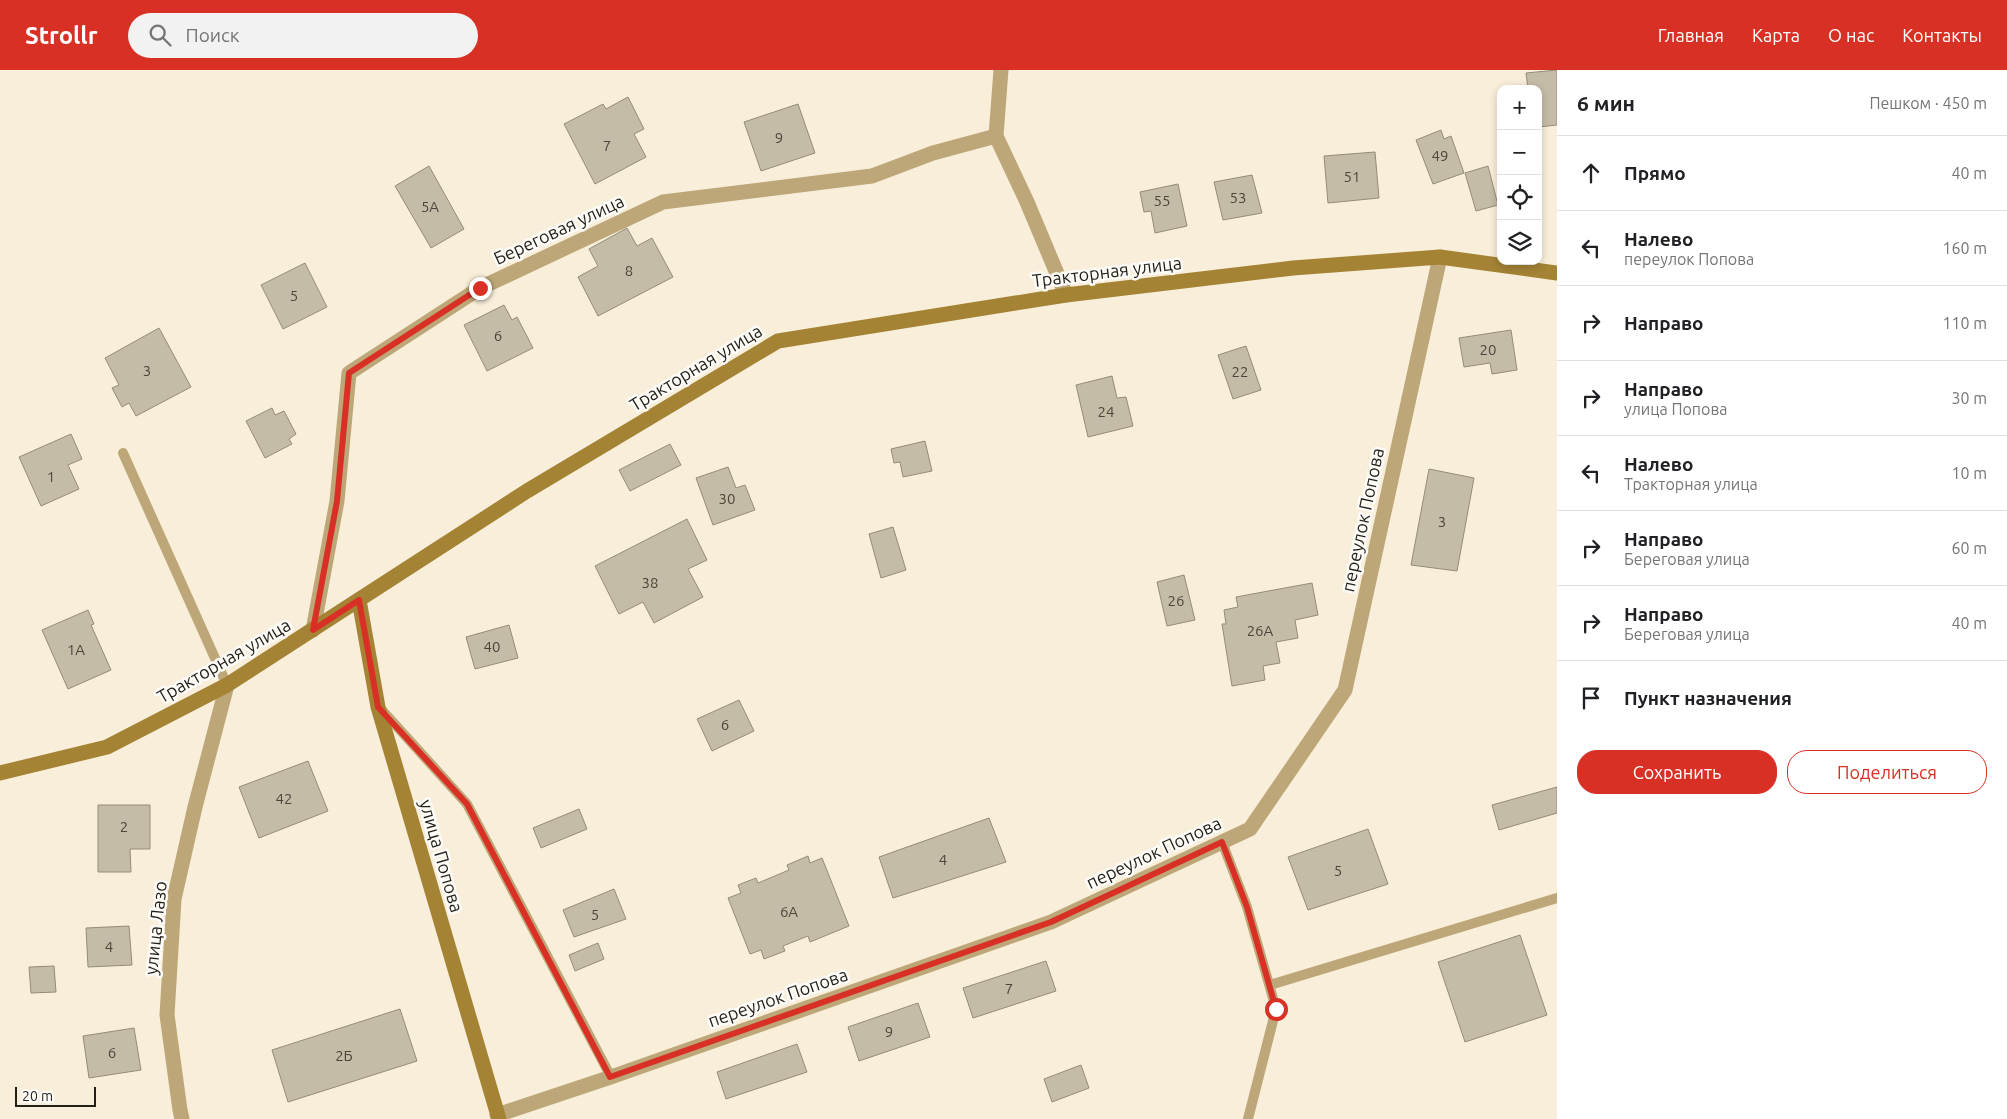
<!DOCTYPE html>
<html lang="ru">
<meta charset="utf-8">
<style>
body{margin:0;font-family:Ubuntu,sans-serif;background:#f2f2f2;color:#202124}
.controls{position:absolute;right:15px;top:15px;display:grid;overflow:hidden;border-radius:10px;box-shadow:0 2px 8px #0003}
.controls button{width:45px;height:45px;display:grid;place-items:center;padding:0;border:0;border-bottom:1px solid #e0e0e0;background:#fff;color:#202124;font:25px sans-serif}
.scale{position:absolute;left:15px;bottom:12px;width:81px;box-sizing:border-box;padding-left:5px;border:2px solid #221f17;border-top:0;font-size:14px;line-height:18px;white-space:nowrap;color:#221f17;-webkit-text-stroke:4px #fefcf8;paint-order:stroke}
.stop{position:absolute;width:15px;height:15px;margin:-11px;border:4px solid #d93025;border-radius:50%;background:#fff}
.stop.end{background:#d93025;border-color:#fff;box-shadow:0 1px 5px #0008}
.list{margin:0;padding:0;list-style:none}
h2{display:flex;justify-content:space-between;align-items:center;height:65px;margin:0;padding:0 20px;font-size:21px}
h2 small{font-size:16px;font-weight:400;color:#757577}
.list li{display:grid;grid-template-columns:32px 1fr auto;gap:15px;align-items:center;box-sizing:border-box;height:75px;padding:0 20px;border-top:1px solid #e0e0e0}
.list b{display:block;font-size:19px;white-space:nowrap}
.list p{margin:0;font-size:16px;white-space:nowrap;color:#757577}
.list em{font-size:16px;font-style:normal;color:#757577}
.actions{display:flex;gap:10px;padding:15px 20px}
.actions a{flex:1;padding:11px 0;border:1px solid #d93025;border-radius:20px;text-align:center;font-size:18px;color:#d93025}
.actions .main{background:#d93025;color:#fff}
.icon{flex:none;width:28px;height:28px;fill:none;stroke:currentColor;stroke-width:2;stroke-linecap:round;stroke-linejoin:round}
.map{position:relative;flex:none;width:1557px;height:1049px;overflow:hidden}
header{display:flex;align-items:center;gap:30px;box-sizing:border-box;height:70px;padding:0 25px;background:#d93025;color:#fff}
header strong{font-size:24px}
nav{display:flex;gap:28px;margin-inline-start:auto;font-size:18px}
.search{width:350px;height:45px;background:#f2f2f2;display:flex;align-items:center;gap:12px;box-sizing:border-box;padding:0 18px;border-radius:28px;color:#757577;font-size:19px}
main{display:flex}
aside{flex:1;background:#fff}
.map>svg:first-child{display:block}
.building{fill:#c5bca7;stroke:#958c78}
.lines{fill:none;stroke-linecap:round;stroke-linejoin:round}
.lane{stroke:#bda778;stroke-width:10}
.street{stroke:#bda778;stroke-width:15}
.secondary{stroke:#a48335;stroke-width:15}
.route{stroke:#d93025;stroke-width:6}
.labels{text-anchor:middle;stroke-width:5;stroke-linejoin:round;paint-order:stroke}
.number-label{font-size:15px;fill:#4b463b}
.street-label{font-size:18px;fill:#221f17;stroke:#fefcf8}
</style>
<header>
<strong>Strollr</strong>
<div class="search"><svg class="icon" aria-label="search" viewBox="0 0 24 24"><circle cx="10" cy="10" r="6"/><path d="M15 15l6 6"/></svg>Поиск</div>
<nav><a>Главная</a><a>Карта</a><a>О нас</a><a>Контакты</a></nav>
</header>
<main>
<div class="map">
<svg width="1557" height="1049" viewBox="0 0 1557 1049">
<rect width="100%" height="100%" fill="#f8eed9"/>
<path class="building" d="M1557 0V55L1538 57V19H1528L1526 3Z
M628 27 644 59 634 64 646 87 595 114 564 54 603 34 606 39Z
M798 34 815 83 761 101 744 52Z
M1441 60 1444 69 1451 66 1464 103 1433 114 1416 70Z
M1375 82 1379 128 1328 133 1324 86Z
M429 96 464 159 431 178 395 116Z
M1488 96 1498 135 1476 141 1465 103Z
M1252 105 1262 143 1223 150 1214 112Z
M1178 114 1187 156 1155 163 1151 141 1144 142 1140 122Z
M627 158 637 176 652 168 673 207 598 246 578 207 598 196 589 179Z
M305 193 327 237 283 259 261 215Z
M504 235 512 250 517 247 533 278 487 301 464 255Z
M159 258 191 317 136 346 129 333 122 337 112 318 119 315 105 288Z
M1511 260 1517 300 1492 304 1490 293 1464 297 1459 268Z
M1246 276 1261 320 1233 329 1218 285Z
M1112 306 1117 328 1126 327 1133 356 1088 367 1076 315Z
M272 338 275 345 284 341 296 364 289 369 292 374 265 388 246 351Z
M71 364 82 389 68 395 79 419 41 436 19 387Z
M925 371 932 401 903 407 900 392 894 393 891 379Z
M670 374 681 395 630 421 619 400Z
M728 397 736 418 745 415 755 440 713 455 696 408Z
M1429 399 1474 408 1457 501 1411 495Z
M687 449 707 490 688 499 703 527 654 553 643 532 619 544 595 496Z
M893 457 906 500 881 508 869 464Z
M1184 505 1195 550 1167 556 1157 512Z
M1312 513 1318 545 1295 550 1298 568 1276 572 1280 593 1263 596 1265 610 1232 616 1222 554H1226L1224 540 1238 537 1236 527Z
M88 540 94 554 91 555 111 600 68 619 42 560Z
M509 555 518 588 475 599 466 567Z
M739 630 754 661 712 681 697 649Z
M308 691 328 741 259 768 239 717Z
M1557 717V743L1499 760 1492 735Z
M98 735H150V779H130L131 802H98Z
M579 739 587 759 541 778 533 758Z
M989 748 1006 792 893 828 879 787Z
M1368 759 1388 814 1308 840 1288 787Z
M808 786 810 793 822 788 849 856 810 872 808 866 783 876 785 881 764 889 761 880 750 884 728 828 741 823 738 815 756 808 758 813 789 800 787 795Z
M614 819 626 849 574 867 563 840Z
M129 856 132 895 88 897 86 858Z
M1520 865 1547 945 1465 972 1438 892Z
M598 873 604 889 575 901 569 885Z
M1046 891 1056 921 973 948 963 918Z
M54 896 56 922 31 923 29 897Z
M918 933 930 967 859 991 848 957Z
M400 939 417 991 288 1032 272 980Z
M134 958 141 1000 89 1008 83 966Z
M797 974 807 1002 726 1029 717 1002Z
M1081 995 1089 1018 1052 1032 1044 1009Z"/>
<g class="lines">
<path class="lane" d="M123 383 227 615
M381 639 467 734 611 1007
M1222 772 1247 837 1276 939 1248 1049
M1270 915 1557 828"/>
<path class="street" d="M996 66 1027 132 1066 225
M313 560 337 431 349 303 480 218 663 132 872 106 933 83 996 66 1001 0
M497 1045 611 1007 1051 852 1250 759 1345 620 1440 187
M182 1049 180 1040 167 945 174 829 195 737 227 615"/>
<path class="secondary" d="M359 530 378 637 499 1049
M0 703 107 677 227 615 527 421 778 271 1066 225 1293 198 1440 187 1557 203"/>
</g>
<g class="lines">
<path class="route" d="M480 218 349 303 337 431 313 560 359 530 378 637 467 734 610 1007 1051 852 1222 772 1247 837 1276 939"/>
</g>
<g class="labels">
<g class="number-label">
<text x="779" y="73">9</text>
<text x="607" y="81">7</text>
<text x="1440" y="91">49</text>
<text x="1352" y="112">51</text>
<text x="1238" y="133">53</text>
<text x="1162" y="136">55</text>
<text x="430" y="142">5А</text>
<text x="629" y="206">8</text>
<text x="294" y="231">5</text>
<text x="498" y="271">6</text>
<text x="1488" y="285">20</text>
<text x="147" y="306">3</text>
<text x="1240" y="307">22</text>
<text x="1106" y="347">24</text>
<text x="51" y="412">1</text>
<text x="727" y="434">30</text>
<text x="1442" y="457">3</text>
<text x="650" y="518">38</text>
<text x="1176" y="536">26</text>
<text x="1260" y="566">26А</text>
<text x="492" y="582">40</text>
<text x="76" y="585">1А</text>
<text x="725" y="660">6</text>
<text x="284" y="734">42</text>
<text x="124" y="762">2</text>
<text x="943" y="795">4</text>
<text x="1338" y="806">5</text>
<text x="789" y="847">6А</text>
<text x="595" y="850">5</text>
<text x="109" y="882">4</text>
<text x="1009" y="924">7</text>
<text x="889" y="967">9</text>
<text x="112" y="988">6</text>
<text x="344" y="991">2Б</text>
</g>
<g class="street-label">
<text transform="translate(559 160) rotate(-25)" y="6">Береговая улица</text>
<text transform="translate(1107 202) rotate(-7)" y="6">Тракторная улица</text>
<text transform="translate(696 298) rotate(-31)" y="6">Тракторная улица</text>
<text transform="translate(1363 450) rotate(-78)" y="6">переулок Попова</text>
<text transform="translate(224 591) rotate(-30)" y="6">Тракторная улица</text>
<text transform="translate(1154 783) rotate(-25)" y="6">переулок Попова</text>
<text transform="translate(441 786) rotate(74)" y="6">улица Попова</text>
<text transform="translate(156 858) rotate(-84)" y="6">улица Лазо</text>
<text transform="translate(778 928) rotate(-19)" y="6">переулок Попова</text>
</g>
</g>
</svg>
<div class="controls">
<button>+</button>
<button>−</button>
<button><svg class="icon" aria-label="locate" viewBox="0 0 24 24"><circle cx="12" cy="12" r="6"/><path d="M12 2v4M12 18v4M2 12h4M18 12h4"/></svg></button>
<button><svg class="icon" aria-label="layers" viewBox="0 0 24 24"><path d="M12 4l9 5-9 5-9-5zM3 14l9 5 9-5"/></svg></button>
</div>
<div class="scale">20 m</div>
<div class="stop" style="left:1276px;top:939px"></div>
<div class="stop end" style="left:480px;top:218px"></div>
</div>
<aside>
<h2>6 мин<small>Пешком · 450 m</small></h2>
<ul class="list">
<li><svg class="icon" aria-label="ahead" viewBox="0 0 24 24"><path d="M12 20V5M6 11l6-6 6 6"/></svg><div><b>Прямо</b></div><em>40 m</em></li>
<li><svg class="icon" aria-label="left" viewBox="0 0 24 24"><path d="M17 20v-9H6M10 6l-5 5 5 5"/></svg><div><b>Налево</b><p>переулок Попова</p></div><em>160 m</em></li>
<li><svg class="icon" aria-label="right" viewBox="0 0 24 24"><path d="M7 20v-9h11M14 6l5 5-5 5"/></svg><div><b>Направо</b></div><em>110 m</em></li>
<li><svg class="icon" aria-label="right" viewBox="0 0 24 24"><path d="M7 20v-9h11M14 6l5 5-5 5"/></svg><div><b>Направо</b><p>улица Попова</p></div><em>30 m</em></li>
<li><svg class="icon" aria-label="left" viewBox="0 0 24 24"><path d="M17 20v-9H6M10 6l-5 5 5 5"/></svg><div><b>Налево</b><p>Тракторная улица</p></div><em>10 m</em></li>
<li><svg class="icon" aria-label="right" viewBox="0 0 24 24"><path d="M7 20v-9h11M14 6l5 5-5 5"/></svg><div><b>Направо</b><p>Береговая улица</p></div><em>60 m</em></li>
<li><svg class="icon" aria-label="right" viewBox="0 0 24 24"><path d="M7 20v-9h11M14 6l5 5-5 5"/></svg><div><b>Направо</b><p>Береговая улица</p></div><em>40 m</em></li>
<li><svg class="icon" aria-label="arrive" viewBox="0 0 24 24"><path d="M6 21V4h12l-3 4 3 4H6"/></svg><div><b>Пункт назначения</b></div></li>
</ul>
<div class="actions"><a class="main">Сохранить</a><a>Поделиться</a></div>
</aside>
</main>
